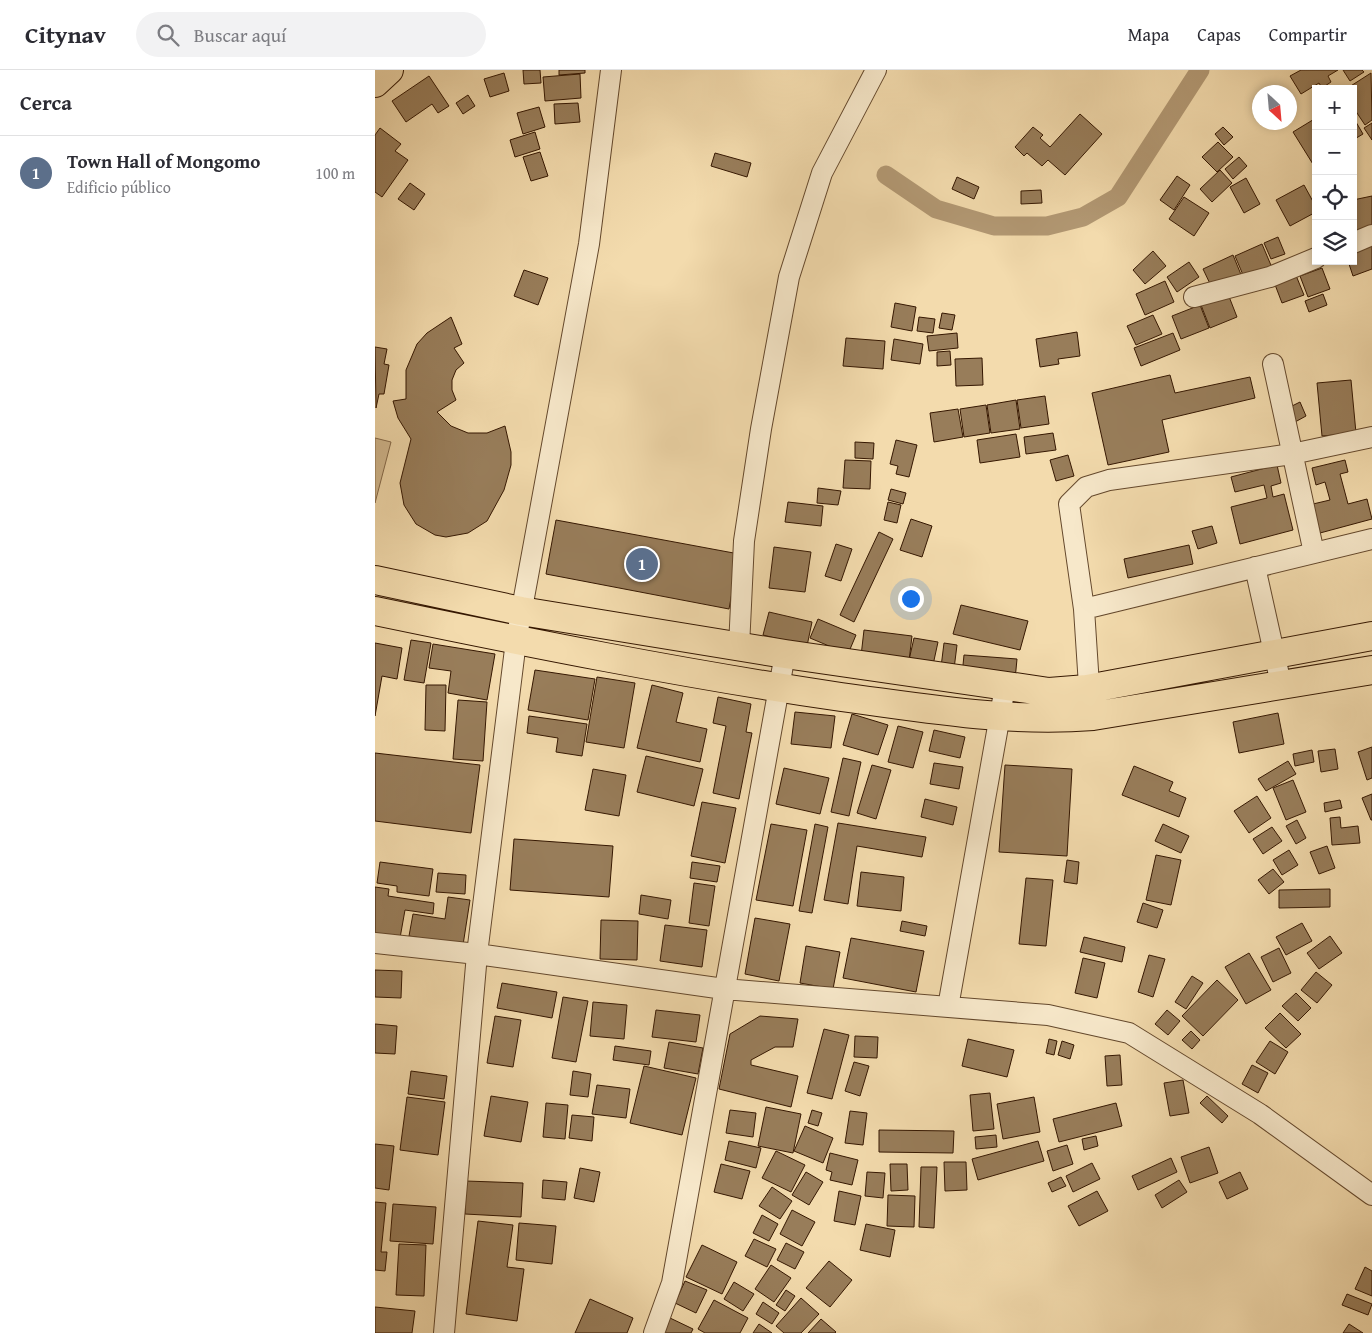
<!DOCTYPE html>
<html lang="es">
<meta charset="utf-8">
<style>
body{margin:0;font-family:"Gentium Book Plus",serif;background:#f2f2f3;color:#2b2b33}
.controls{position:absolute;right:15px;top:15px;display:grid;overflow:hidden;border-radius:0px;box-shadow:0 2px 8px #0003}
.controls button{width:45px;height:45px;display:grid;place-items:center;padding:0;border:0;border-bottom:1px solid #e1e1e2;background:#fff;color:#2b2b33;font:25px sans-serif}
.compass{position:absolute;left:877px;top:15px;width:45px;height:45px;border-radius:50%;background:#fff;box-shadow:0 2px 8px #0003;rotate:154deg}
.you{position:absolute;left:535px;top:528px;width:18px;height:18px;margin:-12px;border:4px solid #fff;border-radius:50%;background:#1a73e8;box-shadow:0 0 0 8px #1a73e833}
.badge{display:grid;place-items:center;width:32px;height:32px;border-radius:50%;background:#b45309;color:#fff;font-size:16px;font-weight:700}
.pin{position:absolute;translate:-50% -50%;border:2px solid #fff;box-shadow:0 1px 5px #0006}
.list{margin:0;padding:0;list-style:none}
h2{display:flex;justify-content:space-between;align-items:center;height:65px;margin:0;padding:0 20px;font-size:21px}
h2 small{font-size:16px;font-weight:400;color:#7c7c81}
.list li{display:grid;grid-template-columns:32px 1fr auto;gap:15px;align-items:center;box-sizing:border-box;height:75px;padding:0 20px;border-top:1px solid #e1e1e2}
.list b{display:block;font-size:19px;white-space:nowrap}
.list p{margin:0;font-size:16px;white-space:nowrap;color:#7c7c81}
.list em{font-size:16px;font-style:normal;color:#7c7c81}
.icon{flex:none;width:28px;height:28px;fill:none;stroke:currentColor;stroke-width:2;stroke-linecap:round;stroke-linejoin:round}
.map{position:relative;flex:none;width:997px;height:1263px;overflow:hidden}
header{display:flex;align-items:center;gap:30px;box-sizing:border-box;height:70px;padding:0 25px;background:#fff;border-bottom:1px solid #e1e1e2}
header strong{font-size:24px}
nav{display:flex;gap:28px;margin-inline-start:auto;font-size:18px}
.search{width:350px;height:45px;background:#f2f2f3;display:flex;align-items:center;gap:12px;box-sizing:border-box;padding:0 18px;border-radius:28px;color:#7c7c81;font-size:19px}
main{display:flex}
aside{flex:1;background:#fff}
.map>svg:first-child{display:block}
.green{fill:#d3ba90;stroke:#846848}
.lines{fill:none;stroke-linecap:round;stroke-linejoin:round}
.canal{stroke:#b29873;stroke-width:19}
.building{fill:#987d5a;stroke:#351701}
.street-casing{stroke:#64482c;stroke-width:22}
.primary-casing{stroke:#351701;stroke-width:30}
.street{stroke:#f7e8ca;stroke-width:20}
.primary{stroke:#f3dbad;stroke-width:28}
</style>
<header>
<strong>Citynav</strong>
<div class="search"><svg class="icon" aria-label="search" viewBox="0 0 24 24"><circle cx="10" cy="10" r="6"/><path d="M15 15l6 6"/></svg>Buscar aquí</div>
<nav><a>Mapa</a><a>Capas</a><a>Compartir</a></nav>
</header>
<main>
<aside>
<h2>Cerca<small></small></h2>
<ul class="list">
<li><span class="badge" style="background:#5c6f8a">1</span><div><b>Town Hall of Mongomo</b><p>Edificio público</p></div><em>100 m</em></li>
</ul>
</aside>
<div class="map">
<svg width="997" height="1263" viewBox="0 0 997 1263">
<rect width="100%" height="100%" fill="#f3dbad"/>
<filter id="stains"><feTurbulence type="fractalNoise" baseFrequency=".004" numOctaves="4"/><feColorMatrix values="0 0 0 0 .2 0 0 0 0 .09 0 0 0 0 .02 0 0 0 .5 -.17"/></filter>
<radialGradient id="worn" r=".72"><stop offset=".6" stop-color="#630" stop-opacity="0"/><stop offset="1" stop-color="#630" stop-opacity=".3"/></radialGradient>
<path class="green" d="M0 368 16 372 0 433Z"/>
<g class="lines">
<path class="canal" d="M511 105 561 139 619 156H672L708 147 743 127 825 0"/>
</g>
<path class="building" d="M148 0H165L166 13 149 14Z
M184 0H210V3L184 5Z
M926 0H963L953 6 956 12 947 18 944 13 926 24 915 6Z
M968 0H987L989 2 975 11Z
M129 3 134 21 115 27 109 9Z
M996 3 997 50 990 55 978 37V19H971Z
M205 4 206 28 170 31 168 7Z
M54 6 74 36 63 43 57 34 31 52 17 31Z
M93 25 100 36 88 44 81 33Z
M203 33 205 52 180 54 179 34Z
M164 37 170 57 148 64 142 43Z
M705 44 727 64 690 105 673 90 667 96 652 83 649 86 640 77 658 57 668 65 665 68 675 77Z
M978 47 988 64 978 70Z
M941 48V99L918 62Z
M997 53V70L989 58Z
M848 57 858 67 849 75 840 64Z
M5 58 26 74 20 81 33 90 7 127 0 122V65Z
M160 62 165 79 140 87 135 70Z
M843 72 858 87 842 102 827 87Z
M165 82 173 106 156 111 148 87Z
M340 83 376 93 372 107 336 96Z
M864 87 872 96 858 109 850 99Z
M845 100 857 113 837 132 825 119Z
M802 106 815 115 799 140 785 130Z
M582 107 604 117 599 129 577 119Z
M871 108 885 134 869 143 855 117Z
M35 113 50 124 39 140 23 129Z
M929 115 941 137V142L915 156 901 130Z
M666 120 667 133 646 134V121Z
M997 126V158L978 162V130Z
M809 127 834 143 819 166 794 149Z
M903 167 910 184 896 189 889 173Z
M997 173V199L978 206 973 191H978V181Z
M887 174 898 200 871 212 860 186Z
M778 181 791 196 770 214 758 200Z
M858 185 867 207 838 220 828 199Z
M814 192 824 207 802 222 792 207Z
M947 198 955 219 933 227 925 206Z
M149 200 173 208 163 235 139 226Z
M920 203 929 225 907 233 899 212Z
M790 211 799 232 770 245 761 224Z
M853 224 862 247 835 258 826 235Z
M948 224 952 235 934 242 930 231Z
M520 233 541 237 537 261 516 257Z
M825 235 834 258 806 269 797 246Z
M567 243 580 245 577 260 564 258Z
M778 245 787 264 761 275 752 256Z
M76 247 87 274 79 278 89 293 81 300 77 310V320L81 330 62 342 76 356 93 363H112L130 356 136 382V395L129 420 112 451 93 463 71 467 60 465 41 454 29 435 25 413 36 369 23 348 18 331 31 329V300L42 274 52 263Z
M544 247 560 249 558 263 542 261Z
M702 262 705 286 683 289 684 294 665 297 661 269Z
M582 263 583 278 554 281 552 266Z
M798 263 805 280 766 296 759 278Z
M471 268 510 271 508 299 468 296Z
M519 269 548 274 545 294 516 290Z
M0 277 12 279 9 294 14 295 9 324H4L1 338Z
M575 281 576 295 562 296V282Z
M607 288 608 315 581 316 580 289Z
M795 305 800 323 875 307 880 328 787 350 794 382 733 395 717 323Z
M976 310 981 363 947 366 942 313Z
M670 326 674 354 646 358 642 330Z
M641 330 645 359 616 363 612 335Z
M925 332 931 346 920 352 913 338Z
M611 335 615 363 589 367 585 339Z
M583 339 588 367 559 372 555 343Z
M678 363 681 380 651 384 649 367Z
M641 364 645 387 605 393 602 370Z
M521 370 542 375 534 407 521 404 523 396 515 394Z
M480 372 499 373 498 389 480 388Z
M693 385 699 406 681 411 675 390Z
M470 390 496 391 495 419 468 418Z
M970 390 973 402 965 404 973 434 992 429 997 449 945 463 938 434 955 430 950 412 941 415 937 398Z
M902 395 906 413 896 416 898 427 909 424 918 460 865 474 856 437 892 428 889 415 860 422 856 407Z
M443 418 466 421 463 435 442 433Z
M516 419 531 423 528 434 513 430Z
M413 432 448 436 446 456 410 452Z
M513 432 526 435 522 453 509 450Z
M536 449 557 456 547 487 525 480Z
M181 450 364 484 354 539 171 504Z
M837 456 842 473 823 479 817 461Z
M504 462 518 469 479 552 465 545Z
M461 474 477 479 466 511 450 506Z
M814 475 818 494 753 508 749 489Z
M399 477 436 482 430 522 394 518Z
M586 535 653 551 645 580 578 564Z
M394 542 437 552 432 576 388 565Z
M443 549 481 565 473 584 435 568Z
M489 560 537 566 534 591 486 586Z
M539 568 563 572 558 595 534 590Z
M36 570 56 573 49 613 29 610Z
M0 573 27 578 22 609 7 606 0 646Z
M569 573 582 575 579 599 566 597Z
M58 574 120 584 112 630 73 623 76 601 54 598Z
M589 585 642 589 640 610 587 605Z
M160 600 220 609 213 650 153 640Z
M222 607 260 613 249 678 211 672Z
M51 615H71L70 661 50 660Z
M277 615 308 623 301 652 332 659 325 692 262 678Z
M343 627 376 634 371 662 377 663 364 729 338 723 351 656 338 653Z
M83 630 112 632 108 691 78 689Z
M420 642 460 646 456 678 416 674Z
M903 643 909 674 864 683 858 652Z
M477 644 513 655 503 685 468 675Z
M154 646 212 654 207 686 181 682 183 668 152 663Z
M523 656 548 662 538 698 513 692Z
M559 660 590 667 585 688 554 681Z
M997 677V708L992 710 983 682Z
M960 679 963 699 946 702 943 681Z
M937 680 939 692 920 696 918 684Z
M0 683 105 695 96 763 0 751Z
M271 686 328 699 319 736 262 722Z
M468 688 486 692 474 746 456 742Z
M913 691 921 704 891 721 883 709Z
M559 693 588 697 584 719 555 714Z
M497 695 516 700 501 749 482 743Z
M630 695 697 699 692 786 624 782Z
M759 696 798 712 794 721 811 728 804 747 747 725Z
M409 698 454 708 445 744 401 734Z
M218 699 251 705 244 746 210 740Z
M918 710 931 742 911 750 898 718Z
M997 724V750H996L987 728Z
M882 726 896 748 874 763 859 741Z
M550 729 582 737 578 755 546 747Z
M965 730 967 738 950 742 949 733Z
M327 732 361 738 350 793 316 786Z
M965 747 966 758 983 756 985 773 957 775 955 748Z
M922 750 931 768 921 774 911 756Z
M463 753 551 767 547 787 482 776 473 834 449 830Z
M396 754 432 760 418 836 381 830Z
M440 754 453 757 437 843 424 841Z
M788 754 814 766 806 783 780 771Z
M897 757 907 771 888 784 878 769Z
M139 769 238 776 234 827 135 820Z
M952 776 960 798 944 804 935 782Z
M914 780 923 795 907 805 898 790Z
M781 785 806 790 796 835 771 830Z
M692 790 704 792 702 814 689 812Z
M5 792 58 799 54 826 22 822V816L2 813Z
M317 792 345 796 342 812 315 808Z
M898 799 909 812 894 824 883 810Z
M486 802 529 807 526 841 482 836Z
M63 803 91 805 90 824 61 822Z
M651 808 678 810 671 876 644 874Z
M319 813 340 816 334 856 314 853Z
M0 817 14 819 13 826 59 833 58 844 30 840 25 868 0 864Z
M955 819V837L904 838V820Z
M266 825 296 830 293 849 264 844Z
M73 827 95 830 88 875 34 866 38 844 70 849Z
M768 833 788 840 782 858 762 852Z
M380 848 415 854 404 911 370 904Z
M226 850 263 851 262 890 225 889Z
M527 851 552 856 550 866 525 861Z
M927 853 937 871 911 885 901 867Z
M290 855 332 860 327 897 285 891Z
M955 866 967 883 944 899 932 883Z
M709 867 750 877 747 892 705 882Z
M476 868 549 881 541 922 468 908Z
M431 876 465 882 458 919 425 913Z
M904 878 916 903 898 912 886 887Z
M874 883 896 920 871 934 850 897Z
M774 885 790 889 778 927 763 922Z
M708 888 730 893 722 928 700 923Z
M0 900 27 901 26 928 0 927Z
M941 902 957 915 942 933 926 920Z
M817 906 828 913 811 939 800 932Z
M842 910 863 930 828 966 807 946Z
M127 913 182 922 177 948 122 938Z
M921 923 936 938 923 951 907 936Z
M188 927 213 931 201 992 177 988Z
M218 932 252 935 249 969 215 966Z
M281 940 325 945 321 972 277 967Z
M792 940 805 951 793 965 780 954Z
M905 943 926 964 911 978 890 958Z
M120 946 146 950 138 997 112 993Z
M385 946 423 949 418 977H400L376 990V995L423 1006 416 1037 344 1019 355 964Z
M0 954 22 956 20 984 0 983Z
M449 959 474 965 457 1029 432 1023Z
M816 961 825 970 817 979 807 970Z
M480 966 503 967 502 988 479 987Z
M593 969 639 980 632 1007 587 996Z
M674 969 682 971 679 985 671 983Z
M687 971 699 975 695 989 683 985Z
M895 971 913 982 900 1004 881 992Z
M294 972 328 978 323 1004 289 998Z
M240 976 276 981 274 995 238 990Z
M745 985 747 1015 732 1016 730 986Z
M479 992 494 996 485 1026 470 1021Z
M877 995 893 1003 883 1023 867 1014Z
M269 996 321 1008 307 1065 255 1053Z
M36 1001 72 1006 69 1029 33 1024Z
M198 1001 216 1004 213 1027 195 1025Z
M808 1010 814 1043 795 1046 789 1013Z
M222 1015 255 1019 251 1048 217 1044Z
M615 1023 619 1059 598 1061 595 1025Z
M116 1026 153 1032 146 1072 109 1066Z
M832 1026 853 1046 847 1053 825 1033Z
M32 1027 70 1032 63 1085 25 1080Z
M659 1027 665 1062 628 1069 622 1034Z
M171 1033 193 1035 190 1069 168 1067Z
M741 1033 747 1056 684 1072 678 1049Z
M391 1037 426 1044 418 1083 383 1076Z
M355 1040 381 1043 378 1067 351 1063Z
M437 1040 447 1043 443 1056 433 1053Z
M475 1041 492 1043 488 1075 470 1073Z
M197 1045 219 1047 217 1071 194 1068Z
M430 1056 458 1068 448 1093 419 1081Z
M504 1060 579 1061 578 1083 504 1082Z
M621 1065 622 1077 601 1079 600 1067Z
M721 1066 723 1076 709 1080 707 1069Z
M354 1071 386 1078 381 1098 350 1090Z
M663 1071 669 1091 603 1110 597 1089Z
M0 1074 19 1076 14 1120 0 1118Z
M692 1075 698 1094 678 1101 672 1081Z
M834 1077 843 1103 815 1113 806 1087Z
M401 1081 430 1095 416 1122 387 1108Z
M455 1083 483 1090 477 1115 455 1110 457 1102 451 1100Z
M796 1088 802 1102 763 1120 757 1106Z
M569 1092H591L592 1120 570 1121Z
M717 1093 725 1109 698 1122 691 1106Z
M346 1094 375 1101 367 1129 339 1122Z
M515 1094H532L533 1120 516 1121Z
M546 1097H562L559 1158 544 1157Z
M205 1098 225 1102 219 1132 199 1128Z
M431 1102 448 1112 434 1135 417 1125Z
M492 1102 510 1103 508 1128 490 1126Z
M865 1102 873 1119 852 1129 844 1112Z
M686 1107 691 1116 677 1122 673 1113Z
M168 1110 192 1112 190 1130 167 1128Z
M804 1110 812 1122 787 1138 780 1125Z
M91 1111 148 1113 146 1147 90 1144Z
M397 1117 417 1131 405 1149 384 1136Z
M464 1121 486 1126 480 1155 459 1151Z
M722 1121 733 1141 704 1156 693 1136Z
M513 1125 540 1126 539 1157 512 1156Z
M0 1132 11 1133 6 1182H12L10 1201 0 1200Z
M18 1134 61 1137 58 1174 15 1171Z
M417 1140 440 1152 427 1176 405 1164Z
M387 1145 403 1154 394 1171 378 1163Z
M103 1151 138 1155 132 1197 149 1199 142 1251 91 1244Z
M144 1153 181 1156 177 1194 141 1190Z
M491 1154 520 1160 515 1187 485 1180Z
M379 1169 401 1179 392 1197 370 1186Z
M411 1173 429 1182 420 1199 402 1190Z
M24 1174 51 1175 49 1226 21 1225Z
M327 1175 362 1192 347 1224 311 1207Z
M454 1191 477 1210 455 1237 431 1218Z
M396 1195 416 1208 399 1232 380 1219Z
M990 1197 997 1201V1226L980 1219Z
M310 1211 332 1220 321 1243 300 1233Z
M359 1212 379 1224 368 1241 349 1229Z
M411 1220 420 1226 410 1241 401 1235Z
M972 1224 997 1234 993 1245 967 1235Z
M426 1228 444 1244 426 1263H409L401 1256Z
M215 1229 258 1248 252 1263H200Z
M339 1230 373 1248 365 1263H330L323 1259Z
M388 1232 404 1243 397 1254 381 1244Z
M0 1237 40 1241 37 1263H0Z
M295 1248 318 1259 316 1263H288Z
M446 1249 461 1262 460 1263H433Z
M384 1254 397 1263H378Z
M974 1254 988 1263H968Z"/>
<g class="lines">
<defs>
<path id="street" d="M978 173 997 165
M819 227 895 207 941 188
M898 294 939 483
M880 497 906 614
M709 539 997 469
M364 577 369 471 386 359 414 207 447 103 501 0
M715 631 709 539 694 434 711 417 734 410 917 384 997 367
M0 873 102 884 349 919 673 945 754 963 885 1044 997 1125
M573 937 630 617
M69 1263 102 884 141 571 214 174 236 0
M279 1263 297 1213 410 584"/>
<path id="primary" d="M0 13 14 0
M0 510 146 541 410 584 674 622 712 619 997 566
M0 541C154 573 309 604 466 627 550 638 633 653 718 646L997 600"/>
</defs>
<use href="#street" class="street-casing"/>
<use href="#primary" class="primary-casing"/>
<use href="#street" class="street"/>
<use href="#primary" class="primary"/>
</g>
<rect width="100%" height="100%" filter="url(#stains)"/>
<rect width="100%" height="100%" fill="url(#worn)"/>
</svg>
<div class="controls">
<button>+</button>
<button>−</button>
<button><svg class="icon" aria-label="locate" viewBox="0 0 24 24"><circle cx="12" cy="12" r="6"/><path d="M12 2v4M12 18v4M2 12h4M18 12h4"/></svg></button>
<button><svg class="icon" aria-label="layers" viewBox="0 0 24 24"><path d="M12 4l9 5-9 5-9-5zM3 14l9 5 9-5"/></svg></button>
</div>
<svg class="compass" viewBox="-18 -18 36 36"><path d="M0-13l5 13h-10z" fill="#e53935"/><path d="M0 13l5-13h-10z" fill="#7c7c81"/></svg>
<div class="you"></div>
<div class="pin badge" style="left:267px;top:494px;background:#5c6f8a">1</div>
</div>
</main>
